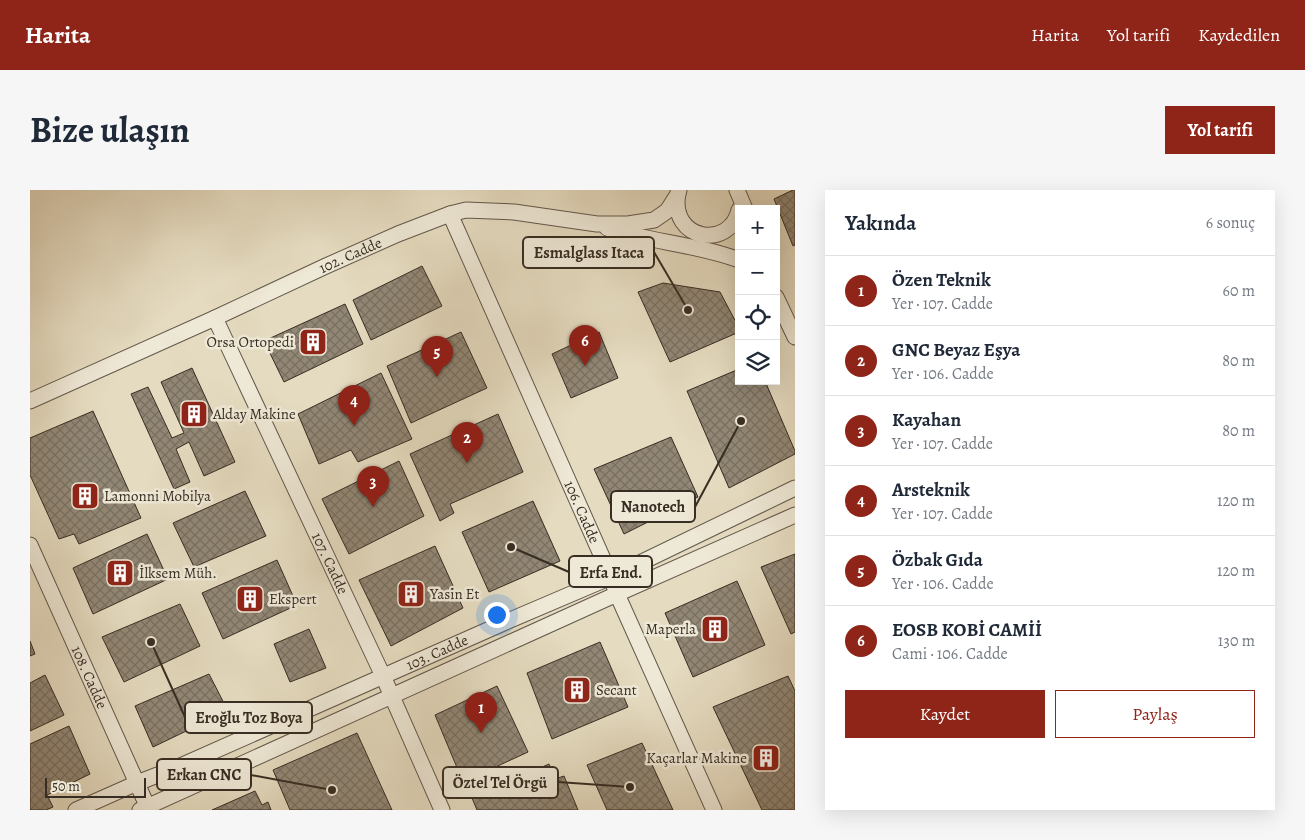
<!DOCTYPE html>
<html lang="tr">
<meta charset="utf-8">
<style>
body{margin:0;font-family:Alegreya,serif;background:#f6f6f7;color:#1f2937}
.controls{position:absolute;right:15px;top:15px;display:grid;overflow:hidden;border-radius:0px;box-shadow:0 5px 20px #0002}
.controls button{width:45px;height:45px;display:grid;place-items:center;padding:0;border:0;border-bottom:1px solid #e0e1e3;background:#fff;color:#1f2937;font:25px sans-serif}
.scale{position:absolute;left:15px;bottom:12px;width:101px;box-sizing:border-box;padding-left:5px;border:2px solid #382d23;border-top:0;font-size:14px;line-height:18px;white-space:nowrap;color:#382d23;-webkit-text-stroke:4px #eee8d6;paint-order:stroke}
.you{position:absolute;left:466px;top:424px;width:18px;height:18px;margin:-12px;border:4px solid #fff;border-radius:50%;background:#1a73e8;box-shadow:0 0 0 8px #1a73e833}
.badge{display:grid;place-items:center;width:32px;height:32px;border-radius:50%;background:#8f2418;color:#fff;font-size:16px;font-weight:700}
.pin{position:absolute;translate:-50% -41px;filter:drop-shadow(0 1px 2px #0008)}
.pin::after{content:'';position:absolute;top:26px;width:18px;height:15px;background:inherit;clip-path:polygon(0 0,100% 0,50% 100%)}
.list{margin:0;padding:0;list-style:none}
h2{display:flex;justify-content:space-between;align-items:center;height:65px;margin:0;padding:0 20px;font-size:21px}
h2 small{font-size:16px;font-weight:400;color:#747a83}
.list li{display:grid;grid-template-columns:32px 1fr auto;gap:15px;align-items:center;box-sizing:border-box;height:70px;padding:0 20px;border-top:1px solid #e0e1e3}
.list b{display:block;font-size:19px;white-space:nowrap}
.list p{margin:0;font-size:16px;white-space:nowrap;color:#747a83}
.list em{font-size:16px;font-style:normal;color:#747a83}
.actions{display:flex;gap:10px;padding:15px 20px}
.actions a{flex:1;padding:11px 0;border:1px solid #8f2418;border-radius:0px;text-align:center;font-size:18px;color:#8f2418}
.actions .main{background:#8f2418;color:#fff}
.icon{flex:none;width:28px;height:28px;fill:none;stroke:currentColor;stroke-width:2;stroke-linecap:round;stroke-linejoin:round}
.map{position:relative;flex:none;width:765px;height:620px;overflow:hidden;border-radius:0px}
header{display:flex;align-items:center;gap:30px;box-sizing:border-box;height:70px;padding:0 25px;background:#8f2418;color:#fff}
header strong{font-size:24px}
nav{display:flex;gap:28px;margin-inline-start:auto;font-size:18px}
.intro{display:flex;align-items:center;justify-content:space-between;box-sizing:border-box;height:120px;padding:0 30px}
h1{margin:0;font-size:35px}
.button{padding:12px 22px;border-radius:0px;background:#8f2418;color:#fff;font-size:18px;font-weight:700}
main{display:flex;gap:30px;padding:0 30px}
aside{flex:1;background:#fff;border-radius:0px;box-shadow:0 5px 20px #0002}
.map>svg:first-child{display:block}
.building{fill:url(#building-cross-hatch);stroke:#382d23}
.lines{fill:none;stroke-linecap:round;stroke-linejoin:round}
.street-casing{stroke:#63584a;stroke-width:17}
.street{stroke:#eee8d6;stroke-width:15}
.labels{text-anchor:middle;stroke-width:5;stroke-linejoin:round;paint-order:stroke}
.street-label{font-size:15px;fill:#382d23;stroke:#eee8d6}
.poi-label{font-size:15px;fill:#382d23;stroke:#eee8d6;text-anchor:start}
.leader{fill:none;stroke:#382d23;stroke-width:2}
.callout-dot{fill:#382d23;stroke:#eee8d6;stroke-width:2}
.callout{fill:#eee8d6;stroke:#382d23;stroke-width:2}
.callout-label{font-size:16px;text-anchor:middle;font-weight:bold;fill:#382d23}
</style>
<header>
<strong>Harita</strong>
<nav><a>Harita</a><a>Yol tarifi</a><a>Kaydedilen</a></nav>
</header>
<div class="intro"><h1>Bize ulaşın</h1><a class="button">Yol tarifi</a></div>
<main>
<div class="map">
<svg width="765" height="620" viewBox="0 0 765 620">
<defs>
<pattern id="building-cross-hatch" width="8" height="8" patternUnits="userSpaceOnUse" patternTransform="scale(1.25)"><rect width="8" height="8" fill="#928775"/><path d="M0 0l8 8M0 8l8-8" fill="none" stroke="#786f60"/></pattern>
</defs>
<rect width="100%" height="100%" fill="#e5dbc0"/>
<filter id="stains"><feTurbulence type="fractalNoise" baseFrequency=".004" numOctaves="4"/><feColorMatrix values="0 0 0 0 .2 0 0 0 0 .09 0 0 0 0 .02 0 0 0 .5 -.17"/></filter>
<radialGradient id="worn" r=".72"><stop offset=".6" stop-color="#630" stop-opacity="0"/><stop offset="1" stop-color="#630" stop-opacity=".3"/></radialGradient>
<path class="building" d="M763 0H765V55L763 56 744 9Z
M392 76 412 116 341 150 323 110Z
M633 93 690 102 709 138V142L640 172 608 102Z
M315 114 333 154 254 192 234 151Z
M431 142 457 198 381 233 357 176Z
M569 142 588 188 541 208 522 164Z
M162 178 205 272 174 286 159 252 146 259 160 292 144 299 101 204 118 197 142 248 154 243 131 192Z
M709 179V191H735L765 261V264L699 298 657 201Z
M351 183 382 249 328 272 321 260 289 274 268 224Z
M63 221 111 328 49 354 44 344 29 349 0 285V248Z
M468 224 493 282 420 314 424 323 410 331 380 264Z
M641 247 668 307 594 344 564 279Z
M369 271 394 326 319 364 292 309Z
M215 301 236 346 164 377 143 333Z
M503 311 530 371 459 402 432 342Z
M117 344 138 389 63 424 43 378Z
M405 356 433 418 361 456 329 390Z
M765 364V442L761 444 731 377Z
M247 370 267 415 193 449 172 403Z
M707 391 735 455 663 487 635 423Z
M150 414 170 456 94 492 72 447Z
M279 439 296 478 260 492 244 454Z
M0 451 5 464 0 466Z
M570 452 598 517 522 549 497 483Z
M179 484 198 521 123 557 105 516Z
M15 485 34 525 0 541V493Z
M758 486 765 501V620H732L683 517Z
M467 496 498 562 433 592 405 525Z
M39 536 60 584 17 605 23 617 16 620H0V554Z
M327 543 362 620H260L243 580Z
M612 553 643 620H577L557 575Z
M519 574 525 589 534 586 548 620H447L442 608Z
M225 601 232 615 238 612 241 620H182Z"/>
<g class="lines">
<defs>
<g id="street">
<path d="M707 0 715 19"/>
<path d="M648 3C639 51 700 60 709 20"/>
<path id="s1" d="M420 24 581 387 587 404 684 620"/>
<path d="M577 38C620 52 666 54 709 70"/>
<path d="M746 107 765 147"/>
<path id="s2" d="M185 128 353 486 412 620"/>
<path id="s3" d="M0 211 185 128 296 76 368 44 420 24 436 20 484 22 567 34H598L624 30 637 21 648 4 649 0"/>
<path id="s4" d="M0 355 119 620"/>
<path id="s5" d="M46 620 107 593 148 577 478 431 581 387 765 298"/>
<path d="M110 620 587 404 765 325"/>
</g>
</defs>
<use href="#street" class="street-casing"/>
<use href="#street" class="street"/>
</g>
<defs>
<symbol id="building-square" viewBox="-11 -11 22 22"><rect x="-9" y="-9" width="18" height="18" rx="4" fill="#8f2418" stroke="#eee8d6"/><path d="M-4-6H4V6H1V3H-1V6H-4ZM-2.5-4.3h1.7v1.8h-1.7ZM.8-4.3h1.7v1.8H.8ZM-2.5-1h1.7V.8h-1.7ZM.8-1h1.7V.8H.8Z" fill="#fff"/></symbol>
</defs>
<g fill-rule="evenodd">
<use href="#building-square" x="267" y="136" width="32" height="32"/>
<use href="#building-square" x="148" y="208" width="32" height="32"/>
<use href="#building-square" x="39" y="290" width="32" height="32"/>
<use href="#building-square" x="74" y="367" width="32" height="32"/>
<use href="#building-square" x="365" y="388" width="32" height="32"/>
<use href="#building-square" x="204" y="393" width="32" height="32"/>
<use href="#building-square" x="669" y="423" width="32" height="32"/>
<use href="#building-square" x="531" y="484" width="32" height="32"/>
<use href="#building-square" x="720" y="552" width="32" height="32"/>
</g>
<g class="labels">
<g class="street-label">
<text dy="5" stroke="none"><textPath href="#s3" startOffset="352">102. Cadde</textPath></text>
<text dy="5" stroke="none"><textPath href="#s1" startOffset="326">106. Cadde</textPath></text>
<text dy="5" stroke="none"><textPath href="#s2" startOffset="271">107. Cadde</textPath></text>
<text dy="5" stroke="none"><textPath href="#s5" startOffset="394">103. Cadde</textPath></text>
<text dy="5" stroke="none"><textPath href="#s4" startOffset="145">108. Cadde</textPath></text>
</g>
<g class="poi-label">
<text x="264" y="157" text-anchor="end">Orsa Ortopedi</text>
<text x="183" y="229">Alday Makine</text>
<text x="74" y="311">Lamonni Mobilya</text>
<text x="109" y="388">İlksem Müh.</text>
<text x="400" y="409">Yasin Et</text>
<text x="239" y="414">Ekspert</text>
<text x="666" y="444" text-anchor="end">Maperla</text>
<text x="566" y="505">Secant</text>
<text x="717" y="573" text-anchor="end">Kaçarlar Makine</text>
</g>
</g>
<path class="leader" d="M658 120L624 62M711 231L665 317M481 357L539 382M121 452L155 527M302 600L221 585M600 597L528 592"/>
<g class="callout-dot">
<circle cx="658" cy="120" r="5"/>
<circle cx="711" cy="231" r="5"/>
<circle cx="481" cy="357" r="5"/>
<circle cx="121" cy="452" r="5"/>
<circle cx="302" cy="600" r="5"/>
<circle cx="600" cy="597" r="5"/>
</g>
<g class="callout">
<rect x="493" y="47" width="131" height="31" rx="5"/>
<rect x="581" y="301" width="84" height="31" rx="5"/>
<rect x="539" y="366" width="83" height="31" rx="5"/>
<rect x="155" y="512" width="127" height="31" rx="5"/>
<rect x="127" y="569" width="94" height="31" rx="5"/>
<rect x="413" y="577" width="115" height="31" rx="5"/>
</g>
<g class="callout-label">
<text x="559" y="68">Esmalglass Itaca</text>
<text x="623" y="322">Nanotech</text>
<text x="581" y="388">Erfa End.</text>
<text x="219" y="533">Eroğlu Toz Boya</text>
<text x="174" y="590">Erkan CNC</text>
<text x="470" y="598">Öztel Tel Örgü</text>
</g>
<rect width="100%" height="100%" filter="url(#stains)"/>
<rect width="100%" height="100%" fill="url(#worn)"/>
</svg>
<div class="controls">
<button>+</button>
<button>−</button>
<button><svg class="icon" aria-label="locate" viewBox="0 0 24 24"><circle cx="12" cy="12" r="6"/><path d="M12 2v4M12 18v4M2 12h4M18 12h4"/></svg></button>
<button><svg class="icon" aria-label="layers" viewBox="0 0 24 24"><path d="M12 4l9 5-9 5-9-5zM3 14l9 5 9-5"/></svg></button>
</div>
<div class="scale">50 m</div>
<div class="you"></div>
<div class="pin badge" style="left:451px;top:543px">1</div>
<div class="pin badge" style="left:437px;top:273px">2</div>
<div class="pin badge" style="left:343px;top:317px">3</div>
<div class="pin badge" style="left:324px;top:236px">4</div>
<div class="pin badge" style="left:407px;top:187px">5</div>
<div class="pin badge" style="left:555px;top:176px">6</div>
</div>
<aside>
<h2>Yakında<small>6 sonuç</small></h2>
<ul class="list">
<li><span class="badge">1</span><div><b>Özen Teknik</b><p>Yer · 107. Cadde</p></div><em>60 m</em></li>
<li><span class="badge">2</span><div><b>GNC Beyaz Eşya</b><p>Yer · 106. Cadde</p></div><em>80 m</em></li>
<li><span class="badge">3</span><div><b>Kayahan</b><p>Yer · 107. Cadde</p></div><em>80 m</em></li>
<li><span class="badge">4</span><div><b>Arsteknik</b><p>Yer · 107. Cadde</p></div><em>120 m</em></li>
<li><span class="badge">5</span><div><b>Özbak Gıda</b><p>Yer · 106. Cadde</p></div><em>120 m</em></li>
<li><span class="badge">6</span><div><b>EOSB KOBİ CAMİİ</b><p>Cami · 106. Cadde</p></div><em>130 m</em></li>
</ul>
<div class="actions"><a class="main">Kaydet</a><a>Paylaş</a></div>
</aside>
</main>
